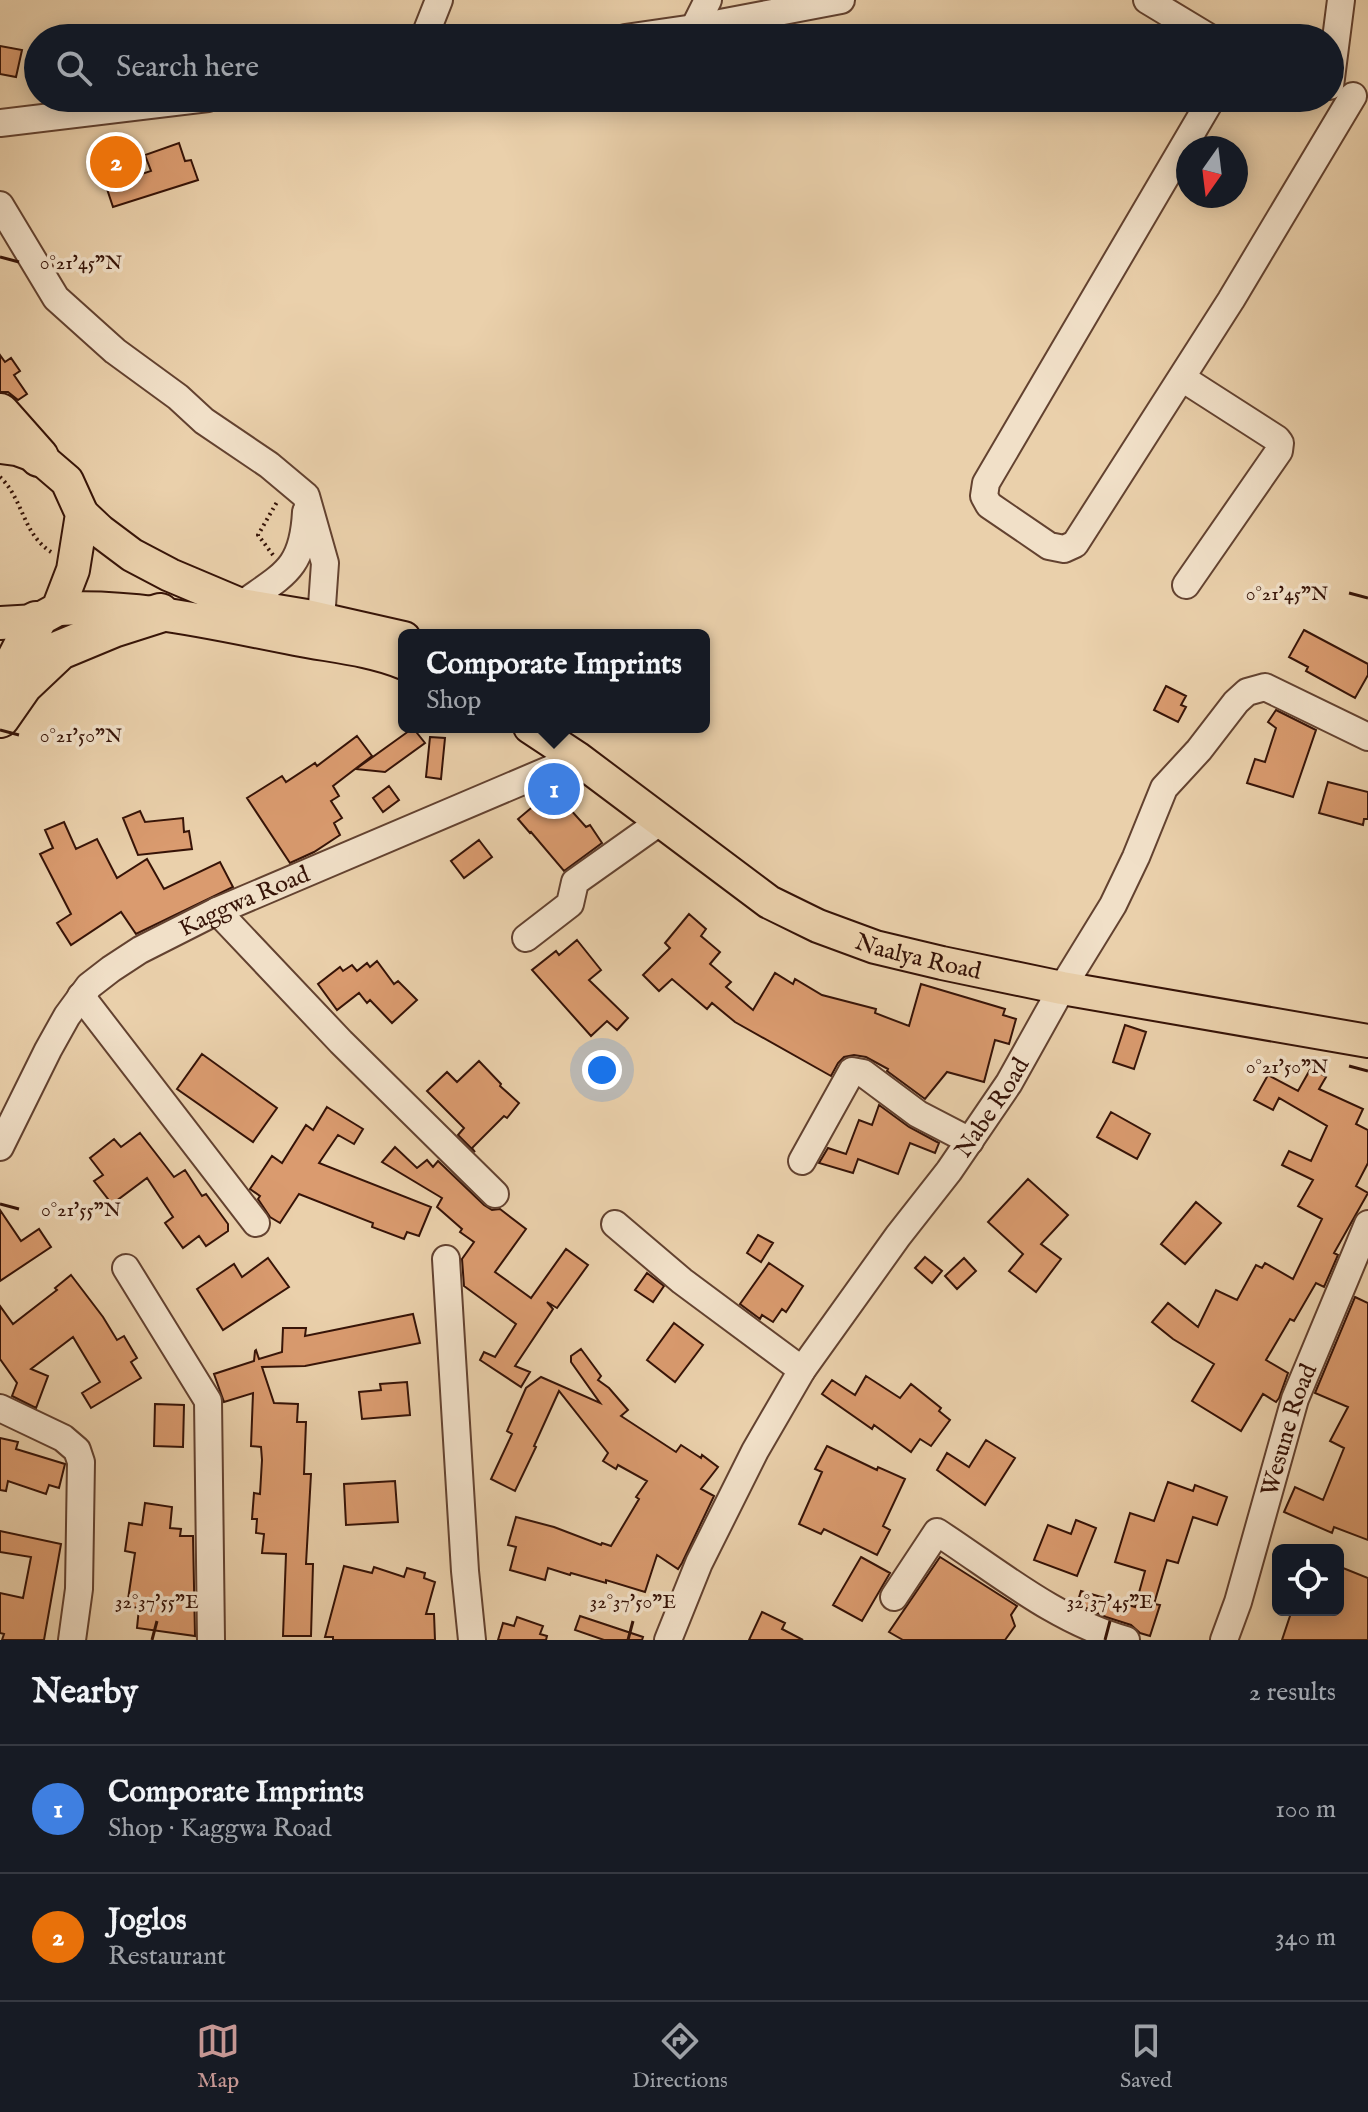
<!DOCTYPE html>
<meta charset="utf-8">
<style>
body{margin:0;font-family:"IM FELL English",serif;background:#20242c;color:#f1f3f6}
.controls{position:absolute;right:24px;bottom:24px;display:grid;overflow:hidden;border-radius:12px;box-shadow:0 4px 20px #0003}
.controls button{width:72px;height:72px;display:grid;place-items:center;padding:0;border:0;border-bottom:2px solid #363941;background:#171b24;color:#f1f3f6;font:40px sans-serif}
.compass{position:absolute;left:1176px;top:136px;width:72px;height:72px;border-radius:50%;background:#171b24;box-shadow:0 4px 20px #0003;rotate:194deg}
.you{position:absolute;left:602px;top:1070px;width:28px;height:28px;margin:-20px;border:6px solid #fff;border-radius:50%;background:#1a73e8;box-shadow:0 0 0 12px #1a73e833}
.badge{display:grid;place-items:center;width:52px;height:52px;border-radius:50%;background:#c59692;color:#fff;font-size:26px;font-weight:700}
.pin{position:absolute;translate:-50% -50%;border:4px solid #fff;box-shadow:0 2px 8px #0006}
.popup{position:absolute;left:398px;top:629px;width:312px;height:104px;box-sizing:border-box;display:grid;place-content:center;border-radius:12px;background:#171b24;filter:drop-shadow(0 2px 6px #0005);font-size:26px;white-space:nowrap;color:#9ea1a6}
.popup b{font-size:30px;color:#f1f3f6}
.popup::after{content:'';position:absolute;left:50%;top:100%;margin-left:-16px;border:16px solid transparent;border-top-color:#171b24}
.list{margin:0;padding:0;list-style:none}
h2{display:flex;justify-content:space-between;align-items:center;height:104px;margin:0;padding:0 32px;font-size:34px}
h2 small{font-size:26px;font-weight:400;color:#9ea1a6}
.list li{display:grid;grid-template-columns:52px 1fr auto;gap:24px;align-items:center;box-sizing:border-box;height:128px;padding:0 32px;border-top:2px solid #363941}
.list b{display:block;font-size:30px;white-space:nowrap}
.list p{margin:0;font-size:26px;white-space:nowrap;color:#9ea1a6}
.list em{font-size:26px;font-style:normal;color:#9ea1a6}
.icon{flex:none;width:44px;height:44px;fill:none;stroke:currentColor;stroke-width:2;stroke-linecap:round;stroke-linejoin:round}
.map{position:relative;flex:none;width:1368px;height:1640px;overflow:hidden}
.search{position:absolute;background:#171b24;box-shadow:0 4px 20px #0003;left:24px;right:24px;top:24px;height:88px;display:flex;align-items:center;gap:20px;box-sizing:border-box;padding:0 28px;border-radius:44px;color:#9ea1a6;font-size:30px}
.sheet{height:360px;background:#171b24}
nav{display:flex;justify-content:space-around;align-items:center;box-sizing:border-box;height:112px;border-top:2px solid #363941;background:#171b24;font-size:22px;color:#9ea1a6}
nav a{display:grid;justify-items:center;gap:4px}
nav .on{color:#c59692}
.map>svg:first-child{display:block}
.building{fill:#da9b6f;stroke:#361307;stroke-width:2}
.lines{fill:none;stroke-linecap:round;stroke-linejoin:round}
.minor-casing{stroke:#634230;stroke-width:30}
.major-casing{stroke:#361307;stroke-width:36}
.highway-casing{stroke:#361307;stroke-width:42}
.path{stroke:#361307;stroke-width:4;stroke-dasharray:2 4;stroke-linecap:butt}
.minor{stroke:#f1e0c8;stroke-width:26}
.major{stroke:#ead0ab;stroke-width:32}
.highway{stroke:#ead0ab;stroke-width:38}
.ticks{fill:none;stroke:#361307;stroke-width:3}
.labels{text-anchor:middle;stroke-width:7;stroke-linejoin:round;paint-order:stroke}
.street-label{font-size:24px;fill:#361307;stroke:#f1e0c8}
.ticks-label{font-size:20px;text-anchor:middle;fill:#361307;stroke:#f1e0c8;stroke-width:7;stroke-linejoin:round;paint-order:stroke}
</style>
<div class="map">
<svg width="1368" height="1640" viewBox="0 0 1368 1640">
<rect width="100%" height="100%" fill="#ead0ab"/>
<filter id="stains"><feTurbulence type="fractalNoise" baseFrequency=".0025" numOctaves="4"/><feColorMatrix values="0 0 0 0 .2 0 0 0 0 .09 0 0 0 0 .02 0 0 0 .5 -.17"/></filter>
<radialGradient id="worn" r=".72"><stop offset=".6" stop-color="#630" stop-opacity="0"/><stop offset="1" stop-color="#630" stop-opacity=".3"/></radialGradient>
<path class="building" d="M0 46 22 50 16 77 0 74Z
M179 143 185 161 191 160 198 180 113 207 106 186 151 171 145 155Z
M0 355 5 362 11 358 20 371 14 375 27 394 18 400 8 392H0Z
M1304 630 1368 664V675L1355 698 1306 671 1308 667 1289 657Z
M1166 686 1186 696 1181 705 1186 707 1178 722 1154 710Z
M1276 710 1316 730 1293 797 1247 783 1255 759 1265 762 1276 728 1268 722Z
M413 728 425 743 385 772 356 769Z
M357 736 372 756 333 786 339 796 331 801 342 818 334 823 340 835 314 852 290 863 247 798 282 776 286 782 315 763 317 766Z
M430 737 445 738 441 779 426 777Z
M1328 782 1368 792V819H1364L1363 825 1319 813Z
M389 786 399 800 383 812 373 798Z
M549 793 556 804 559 802 566 812 570 809 586 827 590 825 602 843 564 871 531 832 530 833 518 819Z
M140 811 145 822 183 818 184 832 189 831 192 849 138 855 123 818Z
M64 822 76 849 97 839 117 878 147 859 164 889 220 862 233 887 136 934 121 912 71 945 57 923 71 914 40 854 53 848 45 830Z
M479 840 492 857 464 878 451 861Z
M689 914 706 929 701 936 720 952 710 964 731 982 726 987 753 1010 775 973 793 984 795 979 822 995 876 1009 875 1013 909 1026 921 984 1005 1009 1003 1015 1016 1019 1009 1044 995 1040 984 1082 947 1072 925 1099 887 1071 888 1069 866 1057 854 1055 844 1057 838 1063 831 1076 735 1022 712 1003 707 1009 672 979 659 991 643 975 670 948 665 943Z
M577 940 601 970 589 980 628 1018 617 1030 607 1021 591 1036 532 970 556 951 559 955Z
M377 961 394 984 398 981 417 1000 392 1023 370 1000 367 1003 359 993 337 1010 318 984 340 967 343 971 352 965 357 971 367 963 370 967Z
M1125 1025 1146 1032 1134 1069 1113 1062Z
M202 1054 277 1108 253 1142 177 1089Z
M479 1061 501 1084 500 1086 519 1103 507 1118 504 1116 472 1148 475 1152 458 1135 464 1128 427 1091 447 1072 457 1082Z
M1311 1068 1326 1077 1319 1089 1363 1109 1356 1124 1368 1130V1163L1356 1186 1368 1193 1334 1253 1338 1255 1324 1287 1316 1283 1294 1321 1290 1319 1266 1360 1288 1373 1279 1398 1276 1402 1263 1394 1241 1431 1192 1401 1214 1364 1173 1339 1152 1322 1168 1303 1198 1327 1216 1290 1237 1300 1256 1265 1262 1268 1265 1263 1293 1279 1322 1219 1298 1206 1313 1180 1282 1165 1289 1151 1311 1161 1327 1126 1279 1098 1273 1110 1254 1100 1268 1075 1298 1091Z
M879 1105 909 1127 939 1143 935 1153 910 1143 898 1174 858 1159 853 1173 819 1163 828 1148 846 1154 859 1120 872 1125Z
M327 1107 363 1129 354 1144 338 1135 319 1163 431 1207 419 1236 407 1232 404 1239 372 1227 373 1223 299 1194 280 1223 270 1217 258 1199 260 1196 250 1189 272 1156 282 1163 306 1125 313 1130Z
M1111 1112 1150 1134 1137 1159 1097 1137Z
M140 1133 174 1177 185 1170 202 1196 206 1194 228 1224V1231L206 1246 199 1236 183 1248 165 1223 173 1217 147 1178 112 1204 94 1181 103 1175 90 1158 114 1139 121 1147Z
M395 1147 417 1168 427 1160 433 1167 438 1161 484 1205 492 1210 500 1209 526 1229 495 1272 531 1298 566 1249 588 1265 557 1308 547 1302 553 1309 515 1366 530 1372 521 1387 480 1360 484 1352 495 1357 516 1324 464 1286 462 1259 474 1242 460 1232 462 1229 437 1207 442 1198 382 1162Z
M1028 1179 1068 1215 1041 1244 1061 1259 1036 1292 1009 1271 1023 1254 988 1222Z
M1196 1202 1221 1223 1185 1264 1161 1244Z
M0 1210 21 1241 39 1229 51 1247 0 1281Z
M758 1235 773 1243 761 1262 747 1253Z
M925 1257 942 1271 932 1283 915 1268Z
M268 1258 289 1287 223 1330 197 1289 234 1264 242 1277Z
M964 1258 976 1271 957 1289 945 1276Z
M769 1263 803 1286 786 1312 782 1309 773 1322 762 1315 760 1319 740 1304Z
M647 1273 664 1286 653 1302 635 1290Z
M71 1275 103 1317 117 1340 124 1336 137 1358 131 1362 141 1378 91 1408 82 1393 100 1382 73 1337 31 1369 48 1376 36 1408 12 1396 17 1383 0 1359V1306L13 1324 57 1290 55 1288Z
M1355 1297 1368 1303V1540L1334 1527 1332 1533 1284 1512 1295 1487 1323 1500 1344 1448 1330 1441 1348 1407 1315 1393Z
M413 1314 420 1343 305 1366 262 1367 274 1403 298 1404 297 1422H306L304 1474H311L306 1564H313L311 1636H283L286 1554 262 1553 264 1534 256 1533 257 1519H252L254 1493 260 1494 262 1460 261 1447 251 1446 253 1393 224 1402 214 1374 254 1361 255 1351 256 1350 259 1359 282 1352 283 1328H306L305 1336Z
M674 1323 703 1345 675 1382 647 1360Z
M581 1349 601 1376 598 1380 609 1388 628 1410 621 1416 676 1452 681 1445 701 1458 702 1455 718 1467 701 1489 714 1496 682 1563 678 1569 657 1555 645 1592 606 1580V1583L571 1573 570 1575 548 1568 545 1580 510 1570 516 1547 508 1545 516 1517 554 1527 601 1545 602 1543 611 1546 639 1499 636 1497 647 1481 618 1465 616 1469 603 1461 608 1453 559 1391 534 1446 536 1447 515 1491 491 1479 512 1434 507 1431 526 1388 541 1377 600 1403 571 1362V1356Z
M866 1376 900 1398 911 1384 941 1408 939 1411 950 1420 931 1446 920 1439 911 1452 874 1425 872 1429 822 1394 832 1380 855 1395Z
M407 1382 410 1415 362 1419 359 1392 381 1390 380 1384Z
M155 1404 184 1405 183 1447 154 1446Z
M0 1438 18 1442 16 1449 65 1464 59 1488 49 1485 46 1494 8 1481 6 1491 0 1490Z
M986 1440 1015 1458 985 1505 937 1470 947 1453 969 1467Z
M827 1446 877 1470 878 1467 905 1479 883 1526 890 1530 877 1555 824 1529 821 1534 799 1524 822 1472 815 1469Z
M395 1481 398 1522 346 1525 344 1484Z
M1168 1482 1193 1491 1195 1485 1227 1497 1217 1525 1193 1517 1178 1563 1167 1560 1154 1604 1160 1605 1150 1636 1140 1633 1131 1625 1106 1617 1077 1604 1081 1591 1135 1607 1145 1571 1115 1562 1130 1513 1154 1521Z
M145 1503 172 1507 170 1528 181 1529 180 1536H193L195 1636 137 1628 139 1608 127 1606 135 1553 125 1551 129 1523 142 1525Z
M1076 1520 1096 1528 1077 1576 1034 1560 1048 1525 1071 1534Z
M0 1531 61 1544 44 1640H2L4 1634 0 1633V1593L23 1598 31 1557 0 1552Z
M861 1557 890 1573 862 1621 833 1605Z
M940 1557 1017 1606 1011 1615 1015 1626 1005 1640H903L889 1632Z
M344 1566 372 1573 374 1567 404 1577 407 1568 425 1573 424 1578 435 1582 426 1614H434L435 1640H333V1637H325Z
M1338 1566 1368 1578V1640H1282L1292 1610H1338Z
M762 1612 785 1623 782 1629 803 1640H749Z
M580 1616 643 1637 642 1640H604L575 1630Z
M517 1617 543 1626 540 1634 547 1636 546 1640H498L503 1623 514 1626Z"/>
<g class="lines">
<defs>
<g id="minor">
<path d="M1147 0 1210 38"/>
<path d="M694 28 708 0"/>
<path d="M424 38 439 0"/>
<path d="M625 38 694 28 841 0"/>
<path d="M1330 86 1341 0"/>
<path d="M1212 98 986 483 984 496 989 505 1049 546 1064 549 1075 544 1231 300 1353 96"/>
<path d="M0 123 208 98"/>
<path d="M0 205 56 298 115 351 178 397 204 421 269 465 306 496 325 563 321 620 316 637"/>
<path d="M1182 378 1277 439 1280 443 1279 451 1186 585"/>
<path d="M241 605C284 574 303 569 306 512"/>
<path d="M217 911 341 1042 495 1194"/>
<path d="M526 938 570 904 575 882 661 821"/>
<path d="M81 996 256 1223"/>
<path id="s1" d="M0 1147 48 1050 67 1016 89 986 111 969 140 950 217 911 577 758"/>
<path d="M802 1161 852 1071 863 1073 918 1114 970 1141"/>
<path d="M615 1224 682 1281 802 1370"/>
<path d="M446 1259 465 1571 472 1640"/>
<path d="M126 1268 208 1401 211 1640"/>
<path d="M0 1408 63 1438 77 1450 81 1462 79 1589 72 1640"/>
<path d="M894 1597 937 1532C997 1571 1056 1621 1126 1640"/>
<path id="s2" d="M668 1640 699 1563 755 1451 802 1370 898 1236 949 1171 1009 1083 1062 988 1113 905 1136 857 1164 788 1199 750 1236 702 1247 692 1265 687 1368 737"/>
<path id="s3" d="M1224 1640 1238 1602 1295 1399 1368 1224"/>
</g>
<g id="major">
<path d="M0 447 17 449 39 457 67 481 82 514 73 570 58 609 36 621 0 623"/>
<path d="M82 514 100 531 132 555 170 575 241 605 307 616 404 638"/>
<path d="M58 609C138 604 217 624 296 639 332 646 370 649 404 663"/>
<path id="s4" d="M530 727 577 758 769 902 818 926 875 947 942 963 1062 988 1368 1041"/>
</g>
<path id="highway" d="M0 413 39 457
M0 691 36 621
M0 718 23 685 60 650 113 628 160 613"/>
</defs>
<use href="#minor" class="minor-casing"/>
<use href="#major" class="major-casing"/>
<use href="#highway" class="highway-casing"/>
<path class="path" d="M0 477C24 500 22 533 51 552
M273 555 258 535 277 502"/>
<use href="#minor" class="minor"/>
<use href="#major" class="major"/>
<use href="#highway" class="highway"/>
</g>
<path class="ticks" d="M0 257 19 262M1349 593 1368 598M0 730 19 735M1349 1066 1368 1071M0 1204 19 1209M152 1640 157 1621M628 1640 633 1621M1105 1640 1110 1621"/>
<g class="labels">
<g class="street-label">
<text dy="8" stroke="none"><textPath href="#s1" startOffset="362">Kaggwa Road</textPath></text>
<text dy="8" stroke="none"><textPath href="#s4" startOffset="456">Naalya Road</textPath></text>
<text dy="8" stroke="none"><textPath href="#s2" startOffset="626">Nabe Road</textPath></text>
<text dy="8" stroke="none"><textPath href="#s3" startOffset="220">Wesune Road</textPath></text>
</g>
</g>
<g class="ticks-label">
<text x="81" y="269">0°21'45"N</text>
<text x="1287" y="600">0°21'45"N</text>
<text x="81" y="742">0°21'50"N</text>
<text x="1287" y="1073">0°21'50"N</text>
<text x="81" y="1216">0°21'55"N</text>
<text x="157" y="1608">32°37'55"E</text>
<text x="633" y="1608">32°37'50"E</text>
<text x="1110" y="1608">32°37'45"E</text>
</g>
<rect width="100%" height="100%" filter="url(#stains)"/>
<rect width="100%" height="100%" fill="url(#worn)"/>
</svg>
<div class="controls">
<button><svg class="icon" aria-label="locate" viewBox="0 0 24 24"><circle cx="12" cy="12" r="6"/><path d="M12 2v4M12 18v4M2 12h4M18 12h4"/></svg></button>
</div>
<svg class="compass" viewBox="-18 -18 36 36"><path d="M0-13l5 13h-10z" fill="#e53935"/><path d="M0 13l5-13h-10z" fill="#9ea1a6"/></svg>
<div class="you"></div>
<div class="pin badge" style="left:554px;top:789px;background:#3f7fe0">1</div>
<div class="popup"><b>Comporate Imprints</b>Shop</div>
<div class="pin badge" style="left:116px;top:162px;background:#e8710a">2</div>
<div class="search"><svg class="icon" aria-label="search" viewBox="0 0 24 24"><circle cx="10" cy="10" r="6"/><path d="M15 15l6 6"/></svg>Search here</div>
</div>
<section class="sheet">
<h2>Nearby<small>2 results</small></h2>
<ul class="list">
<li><span class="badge" style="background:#3f7fe0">1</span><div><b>Comporate Imprints</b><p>Shop · Kaggwa Road</p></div><em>100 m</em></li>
<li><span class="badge" style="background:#e8710a">2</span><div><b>Joglos</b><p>Restaurant</p></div><em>340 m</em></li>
</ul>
</section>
<nav>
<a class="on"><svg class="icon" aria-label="map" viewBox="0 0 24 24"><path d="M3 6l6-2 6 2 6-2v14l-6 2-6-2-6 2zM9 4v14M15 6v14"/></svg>Map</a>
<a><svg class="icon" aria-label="directions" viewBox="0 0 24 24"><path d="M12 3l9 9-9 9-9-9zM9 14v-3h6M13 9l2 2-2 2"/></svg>Directions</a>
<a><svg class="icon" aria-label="saved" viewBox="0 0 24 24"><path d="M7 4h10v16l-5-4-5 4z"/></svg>Saved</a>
</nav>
